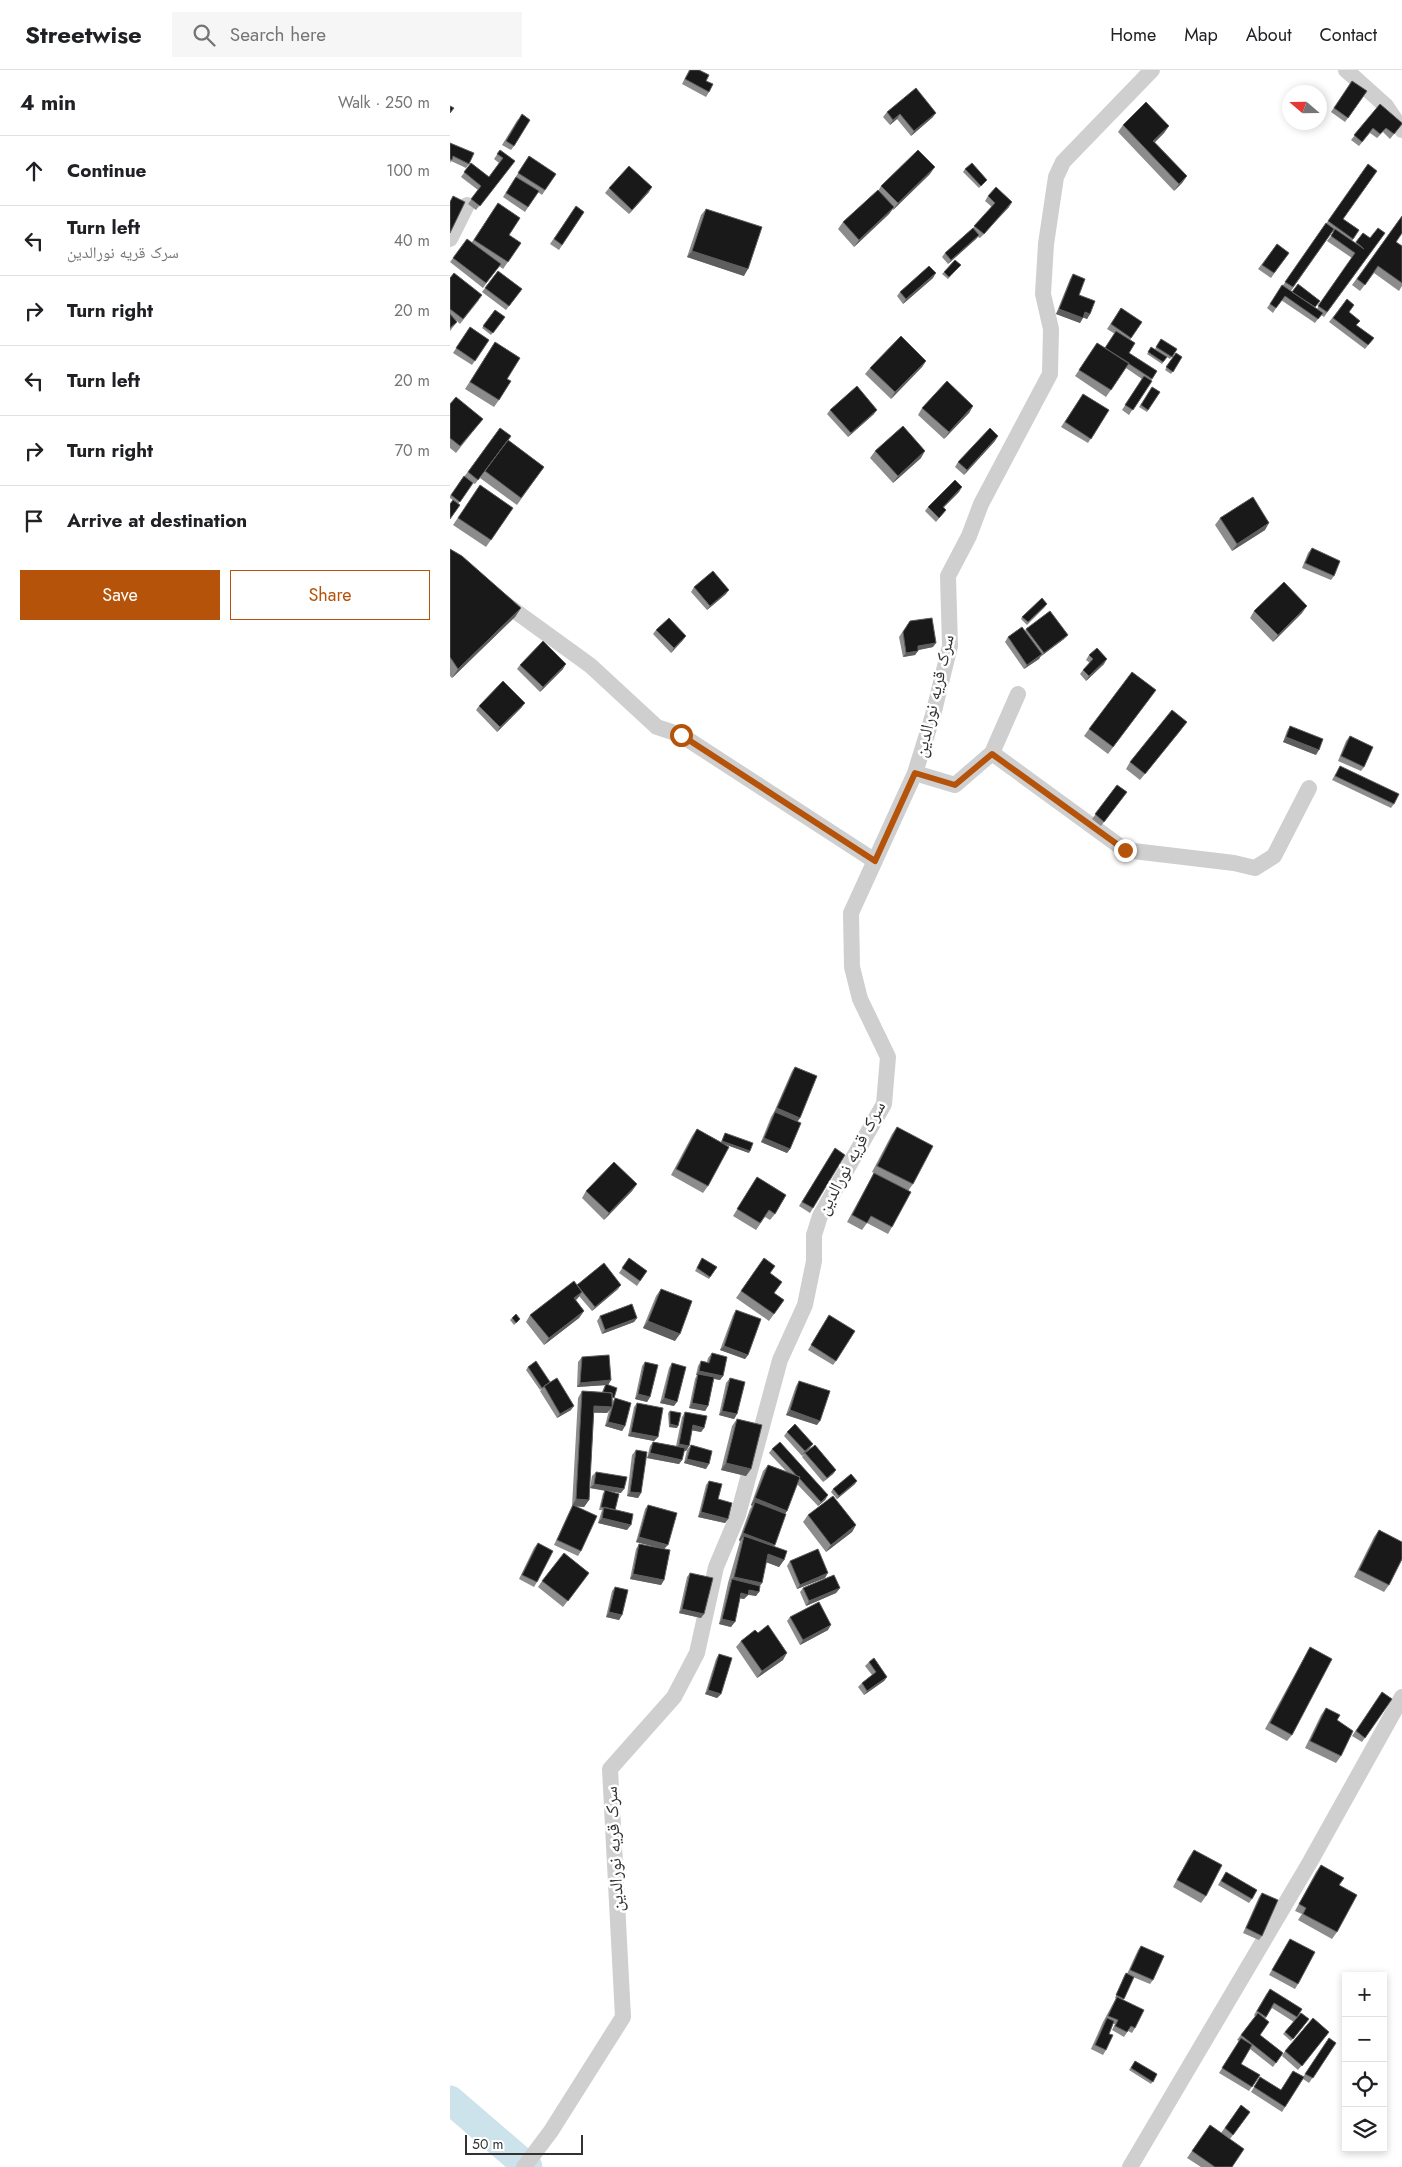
<!DOCTYPE html>
<meta charset="utf-8">
<style>
body{margin:0;font-family:Jost,"Noto Naskh Arabic",sans-serif;background:#f6f6f6;color:#202124}
.controls{position:absolute;right:15px;bottom:15px;display:grid;overflow:hidden;border-radius:0px;box-shadow:0 2px 8px #0003}
.controls button{width:45px;height:45px;display:grid;place-items:center;padding:0;border:0;border-bottom:1px solid #e0e0e0;background:#fff;color:#202124;font:25px sans-serif}
.compass{position:absolute;left:832px;top:15px;width:45px;height:45px;border-radius:50%;background:#fff;box-shadow:0 2px 8px #0003;rotate:290deg}
.scale{position:absolute;left:15px;bottom:12px;width:118px;box-sizing:border-box;padding-left:5px;border:2px solid #323232;border-top:0;font-size:14px;line-height:18px;white-space:nowrap;color:#323232;-webkit-text-stroke:4px #fff;paint-order:stroke}
.stop{position:absolute;width:15px;height:15px;margin:-11px;border:4px solid #b45309;border-radius:50%;background:#fff}
.stop.end{background:#b45309;border-color:#fff;box-shadow:0 1px 5px #0008}
.list{margin:0;padding:0;list-style:none}
h2{display:flex;justify-content:space-between;align-items:center;height:65px;margin:0;padding:0 20px;font-size:21px}
h2 small{font-size:16px;font-weight:400;color:#757577}
.list li{display:grid;grid-template-columns:32px 1fr auto;gap:15px;align-items:center;box-sizing:border-box;height:70px;padding:0 20px;border-top:1px solid #e0e0e0}
.list b{display:block;font-size:19px;white-space:nowrap}
.list p{margin:0;font-size:16px;white-space:nowrap;color:#757577}
.list em{font-size:16px;font-style:normal;color:#757577}
.actions{display:flex;gap:10px;padding:15px 20px}
.actions a{flex:1;padding:11px 0;border:1px solid #b45309;border-radius:0px;text-align:center;font-size:18px;color:#b45309}
.actions .main{background:#b45309;color:#fff}
.icon{flex:none;width:28px;height:28px;fill:none;stroke:currentColor;stroke-width:2;stroke-linecap:round;stroke-linejoin:round}
.map{position:relative;flex:none;width:952px;height:2097px;overflow:hidden}
header{display:flex;align-items:center;gap:30px;box-sizing:border-box;height:70px;padding:0 25px;background:#fff;border-bottom:1px solid #e0e0e0}
header strong{font-size:24px}
nav{display:flex;gap:28px;margin-inline-start:auto;font-size:18px}
.search{width:350px;height:45px;background:#f6f6f6;display:flex;align-items:center;gap:12px;box-sizing:border-box;padding:0 18px;border-radius:0px;color:#757577;font-size:19px}
main{display:flex}
aside{flex:1;background:#fff}
.map>svg:first-child{display:block}
.lines{fill:none;stroke-linecap:round;stroke-linejoin:round}
.river{stroke:#cce3eb;stroke-width:29}
.minor{stroke:#cfcfcf;stroke-width:16}
.wall{fill:#8c8c8c;fill-rule:evenodd}
.shaded-wall{fill:#5e5e5e}
.building{fill:#191919;stroke:#5e5e5e}
.route{stroke:#b45309;stroke-width:6}
.labels{text-anchor:middle;stroke-width:5;stroke-linejoin:round;paint-order:stroke}
.street-label{font-size:18px;fill:#323232;stroke:#fff}
</style>
<header>
<strong>Streetwise</strong>
<div class="search"><svg class="icon" aria-label="search" viewBox="0 0 24 24"><circle cx="10" cy="10" r="6"/><path d="M15 15l6 6"/></svg>Search here</div>
<nav><a>Home</a><a>Map</a><a>About</a><a>Contact</a></nav>
</header>
<main>
<aside>
<h2>4 min<small>Walk · 250 m</small></h2>
<ul class="list">
<li><svg class="icon" aria-label="ahead" viewBox="0 0 24 24"><path d="M12 20V5M6 11l6-6 6 6"/></svg><div><b>Continue</b></div><em>100 m</em></li>
<li><svg class="icon" aria-label="left" viewBox="0 0 24 24"><path d="M17 20v-9H6M10 6l-5 5 5 5"/></svg><div><b>Turn left</b><p>سرک قریه نورالدین</p></div><em>40 m</em></li>
<li><svg class="icon" aria-label="right" viewBox="0 0 24 24"><path d="M7 20v-9h11M14 6l5 5-5 5"/></svg><div><b>Turn right</b></div><em>20 m</em></li>
<li><svg class="icon" aria-label="left" viewBox="0 0 24 24"><path d="M17 20v-9H6M10 6l-5 5 5 5"/></svg><div><b>Turn left</b></div><em>20 m</em></li>
<li><svg class="icon" aria-label="right" viewBox="0 0 24 24"><path d="M7 20v-9h11M14 6l5 5-5 5"/></svg><div><b>Turn right</b></div><em>70 m</em></li>
<li><svg class="icon" aria-label="arrive" viewBox="0 0 24 24"><path d="M6 21V4h12l-3 4 3 4H6"/></svg><div><b>Arrive at destination</b></div></li>
</ul>
<div class="actions"><a class="main">Save</a><a>Share</a></div>
</aside>
<div class="map">
<svg width="952" height="2097" viewBox="0 0 952 2097">
<rect width="100%" height="100%" fill="#fff"/>
<g class="lines">
<path class="river" d="M0 2030 78 2097"/>
<path class="minor" d="M896 0 936 36 952 60
M0 169 17 135
M50 530 141 596 207 657 231 665 425 791
M542 683 675 780 784 793 805 798 824 786 859 718
M465 703 505 715 542 683 568 624
M74 2097 101 2061 173 1947 160 1699 224 1627 247 1583 266 1497 288 1445 330 1290 355 1235 364 1191V1165L370 1146 434 1034 438 987 410 929 402 897 401 843 465 703 483 645 500 576 498 506 519 466 531 434 600 304 601 259 593 224 596 174 606 107 613 92 702 0
M680 2097 860 1792 952 1627"/>
</g>
<path class="wall" d="M239 0H249L256 11 259 22 256 27 232 14Z
M902 11 917 21 895 52 881 42Z
M930 34 952 54 940 69 933 62 927 68 920 63 909 76 901 70Z
M437 42 483 47 461 66 447 49 440 55 433 47Z
M68 49 64 76 61 80 52 75Z
M673 55 719 56 714 63 705 72 737 106 732 113 724 121 668 62Z
M0 73 19 94 16 98 1 91 0 93Z
M50 80 65 91 26 140 18 134 28 120 11 107 21 93 39 107 49 93 44 89Z
M79 86 106 104 92 125 88 122 75 142 53 127Z
M515 99 537 110 529 118 513 102Z
M480 104 443 140V139L439 144 404 177 388 159 393 152 428 121 431 116Z
M159 118 199 122 179 144 155 123Z
M538 126 559 137 530 168 528 167 526 169 498 194 492 187 495 183 522 159 542 137 535 131Z
M48 133 59 165 71 173 53 199 49 196 33 218 0 192 3 188 22 172Z
M126 136 134 142 109 180 100 174Z
M256 139 294 206 237 187 251 145Z
M952 146 946 172 952 176V216L949 221 924 203 910 221 902 215Z
M893 149 909 160 902 171 905 173 913 163 920 168 935 163 874 247 871 245 865 253 831 230 823 243 817 238 878 151ZM883 161 884 162 877 171 902 188 867 239 841 221Z
M827 174 839 183 821 208 808 199Z
M509 197 498 209 492 204 494 202Z
M48 201 72 219 56 240 32 222Z
M623 204 629 225 640 244 637 249 633 247 630 253 606 244 620 209Z
M0 208 29 230 10 254 6 250 7 252 0 261Z
M483 208 453 234 447 226 450 222Z
M897 229 899 243 906 255 924 268 915 279 879 252Z
M671 238 692 252 680 270 679 283 707 301 679 345 672 340 692 309 676 298 656 327 625 306 647 273 655 278 665 264 657 259Z
M45 240 55 247 41 265 32 258Z
M20 257 39 270 22 295 3 283Z
M711 269 727 279 720 289 705 279Z
M45 272 57 309 49 330 44 337 15 319Z
M701 277 717 287 712 294 697 284Z
M726 283 732 287 721 304 715 300Z
M476 291 472 297 441 329 415 304 420 298Z
M702 317 710 322 697 342 689 337Z
M633 324 659 340 638 373 611 357Z
M0 334 33 349 6 383 0 378Z
M523 336 519 343 494 369 468 345 472 338Z
M380 340 424 344 398 367 377 344Z
M50 358 61 366 25 414 23 413 8 434 0 428V426Z
M58 370 94 397 67 435 30 408Z
M545 371 514 405 505 397 508 392Z
M425 381 471 388 443 413 420 388Z
M30 415 63 438 36 477 3 455Z
M509 422 494 437 496 440 486 452 475 441 478 437Z
M770 448 815 460 782 481 765 455Z
M862 478 884 506 881 510 852 498 858 483Z
M0 479 71 538 65 547 2 608 0 606Z
M244 517 276 524 257 540 241 522Z
M596 536 577 555 571 549 572 547Z
M804 541 852 543 823 572 800 548Z
M460 551 483 577 468 580 465 585 453 587 449 567Z
M576 559 614 569 590 587 589 589 574 599 555 572 558 567 575 561Z
M206 560 236 566 233 570 221 583 203 564Z
M639 585 654 594 636 611 630 604 633 600 640 593 636 590Z
M70 595 113 599 90 622 67 599Z
M701 627 658 684 634 666 639 659Z
M29 636 72 637 47 662 26 640Z
M840 656 866 685 833 672 837 661Z
M732 659 690 710 676 699 680 692Z
M900 666 914 697 911 701 888 691 896 671Z
M890 696 944 734 941 738 882 710Z
M667 715 677 722 651 756 642 749Z
M345 997 350 1048 347 1052 340 1079 337 1083 311 1072 321 1047 324 1042 342 1001Z
M447 1057 463 1114 458 1121 442 1157 438 1164 417 1153 412 1160 397 1152 420 1110 424 1103 422 1102 442 1064Z
M247 1059 271 1072 275 1063 299 1083 274 1074 258 1116 253 1123 221 1105 242 1066Z
M382 1083 363 1138 360 1143 349 1136Z
M307 1107 325 1144 320 1150 315 1147 306 1160 283 1146Z
M187 1114 182 1121 154 1150 132 1128 136 1121Z
M179 1188 197 1201 187 1216 169 1203Z
M252 1188 267 1197 259 1209 245 1201Z
M314 1188 320 1203 324 1223 334 1230 319 1251 286 1228Z
M127 1215 168 1219 142 1241 129 1226 126 1230 134 1241 129 1248 94 1275 76 1252 80 1245Z
M211 1219 225 1271 193 1258 206 1226Z
M286 1240 298 1285 295 1289 270 1280 283 1245Z
M150 1246 187 1248 184 1252 152 1264 147 1251Z
M62 1248 70 1249 64 1255 60 1250Z
M376 1250 386 1291 383 1295 358 1280Z
M262 1283 273 1306 270 1310 264 1309 258 1336 255 1341 239 1338 245 1309 247 1305H246L248 1296 251 1291 257 1292 258 1288Z
M132 1287 161 1310 158 1315 163 1330 162 1332 165 1328 175 1356 172 1361 155 1356 159 1340 157 1343H144L139 1430 134 1437 125 1436 131 1481 128 1486 104 1475 120 1440 122 1436 128 1328 132 1321 152 1322 155 1315 127 1317 128 1292Z
M195 1292 200 1327 197 1332 185 1329 192 1296Z
M222 1293 224 1336 210 1333 219 1298Z
M78 1297 100 1313 121 1340 107 1348 90 1321 92 1319 90 1320 76 1300Z
M280 1308 287 1344 284 1349 269 1345 276 1313Z
M349 1311 367 1355 336 1345 346 1316Z
M187 1333 208 1367 204 1371 178 1366 184 1337Z
M220 1341 227 1358 219 1357 218 1343Z
M235 1342 254 1358 251 1362 242 1360 239 1376 236 1381 234 1380 232 1390 229 1394 197 1388 200 1376 203 1372 226 1376 232 1347Z
M287 1349 301 1399 296 1406 271 1400 282 1356Z
M337 1362 360 1378 352 1386 334 1366Z
M241 1375 256 1399 234 1393 237 1380Z
M322 1379 378 1425 375 1430 368 1436 347 1414 337 1441 335 1444 324 1476 334 1490 329 1497 316 1492 310 1516 306 1526 298 1525 294 1529 290 1528 281 1557 269 1554 278 1513 290 1471 289 1470 300 1439 302 1436 301 1435 313 1401 318 1395 336 1401 319 1383Z
M186 1380 191 1423 188 1428 177 1426 182 1385Z
M355 1383 386 1400 383 1404 373 1412 352 1387Z
M146 1402 171 1423 159 1421 165 1440 177 1460 148 1453 152 1440H149L153 1423 155 1421 140 1418 142 1406Z
M259 1411 278 1449 275 1453 248 1447 256 1415Z
M405 1414 387 1429 381 1422 383 1419Z
M198 1435 215 1479 214 1510 211 1515 180 1509 186 1479 189 1474 213 1479 186 1472 195 1439Z
M358 1445 406 1455 402 1462 376 1482 353 1452Z
M929 1460 939 1515 934 1522 904 1507 924 1467Z
M88 1473 87 1512 84 1517 69 1509 84 1478Z
M340 1491 375 1508 347 1519 337 1496Z
M139 1503 113 1537 88 1517 92 1511Z
M240 1503 251 1548 229 1543 237 1507Z
M165 1517 172 1545 169 1550 156 1547 162 1521Z
M353 1518H390L386 1523 356 1536 350 1522Z
M340 1547 378 1560 350 1575 337 1551Z
M291 1571 333 1590 307 1608 286 1577Z
M860 1577 842 1665 837 1671 815 1659 856 1584Z
M269 1584 271 1624 267 1628 255 1624 266 1589Z
M419 1592 437 1607 434 1611 414 1625 408 1617 412 1613 422 1605 415 1596Z
M932 1622 942 1629 912 1672 902 1666Z
M876 1638 887 1650 891 1686 886 1693 855 1678 871 1645Z
M744 1780 756 1826 751 1833 723 1817 739 1787Z
M871 1795 889 1815 887 1862 882 1869 848 1850 852 1844 845 1841 866 1802Z
M776 1802 802 1829 799 1833 768 1815Z
M812 1823V1866L809 1870 793 1863 809 1827Z
M840 1869 848 1914 845 1919 819 1905Z
M691 1876 703 1910 700 1914 683 1907 673 1930 685 1958 682 1963 678 1961 674 1967 662 1960 665 1954H663L659 1964 656 1980 653 1985 641 1979 653 1952 666 1928H665L674 1906 676 1903 677 1904 688 1880Z
M817 1923 852 1939 844 1952 822 1938 815 1949 810 1965 833 1983 823 1997 800 1979 791 1994 810 2005 799 2021 769 2003 789 1971 787 1970 805 1946 804 1945Z
M851 1943 859 1949 841 1971 833 1964Z
M879 1962 848 2000 832 1986 835 1981Z
M879 1968 886 1973 859 2013 853 2009 832 2042 801 2022 810 2007 831 2020 853 2007Z
M685 1991 707 2004 701 2014 679 2000Z
M791 2035 800 2042 780 2069 771 2063Z
M760 2055 782 2097H751L737 2088Z"/>
<path class="shaded-wall" d="M486 43 483 47 461 66 464 61Z
M450 44 447 49 440 55 443 50Z
M719 56 714 63 699 78 703 71Z
M485 97 480 104 443 140 448 133Z
M737 106 732 113 724 121 729 114Z
M202 117 199 122 179 144 182 140Z
M562 132 559 137 530 168 534 164Z
M444 137 439 144 404 177 409 170Z
M529 165 526 169 498 194 501 190Z
M242 181 298 199 294 206 237 187Z
M486 203 483 208 453 234 456 229Z
M609 239 633 248 630 253 606 244Z
M635 242 640 244 637 249 632 247Z
M476 291 472 297 441 329 445 322Z
M523 336 519 343 494 369 499 362Z
M427 340 424 344 398 367 401 363Z
M548 366 545 371 514 405 517 400Z
M475 381 471 388 443 413 448 406Z
M512 417 509 422 490 441 493 437Z
M819 453 815 460 782 481 787 474Z
M279 520 276 524 257 540 260 536Z
M857 536 852 543 823 572 828 565Z
M71 538 65 547 2 608 8 599Z
M618 565 614 569 590 587 594 583Z
M236 566 233 570 221 583 224 578Z
M486 573 483 577 464 581 468 576Z
M468 581 465 585 453 587 456 583Z
M592 584 589 589 574 599 577 595Z
M657 589 654 594 636 611 639 606Z
M116 594 113 599 90 622 93 617Z
M75 633 72 637 47 662 50 657Z
M836 667 869 680 866 685 833 672Z
M327 1038 350 1048 347 1052 324 1043Z
M314 1068 340 1079 337 1083 311 1072Z
M272 1071 300 1081 299 1083 271 1073Z
M187 1114 182 1121 154 1150 159 1143Z
M171 1215 168 1219 142 1241 145 1237Z
M132 1222 128 1228 120 1235 124 1228Z
M134 1241 129 1248 94 1275 99 1268Z
M187 1248 184 1252 152 1264 155 1260Z
M198 1251 230 1264 225 1271 193 1258Z
M274 1276 298 1285 295 1289 270 1280Z
M249 1301 273 1306 270 1310 246 1305Z
M161 1310 158 1315 127 1317 130 1313Z
M188 1324 200 1327 197 1332 185 1329Z
M214 1328 227 1332 224 1336 210 1333Z
M242 1333 258 1336 255 1341 239 1338Z
M124 1336 121 1340 107 1348 110 1344Z
M144 1336 162 1337 157 1343 139 1342Z
M340 1340 370 1351 367 1355 336 1345Z
M272 1341 287 1344 284 1349 269 1345Z
M158 1352 175 1356 172 1361 155 1356Z
M220 1354 228 1356 227 1358 219 1357Z
M243 1355 254 1358 251 1362 240 1360Z
M181 1362 208 1367 204 1371 178 1366Z
M229 1374 239 1376 236 1381 226 1379Z
M363 1374 360 1378 352 1386 355 1381Z
M200 1383 232 1390 229 1394 197 1388Z
M237 1389 259 1394 256 1399 234 1393Z
M276 1393 301 1399 296 1406 271 1400Z
M386 1400 383 1404 373 1412 377 1408Z
M407 1411 405 1414 387 1429 389 1426Z
M144 1414 174 1419 171 1423 140 1418Z
M180 1422 191 1423 188 1428 177 1426Z
M378 1425 375 1430 368 1436 371 1432Z
M305 1428 337 1441 332 1447 305 1432 302 1436 301 1435Z
M126 1429 139 1430 134 1437 122 1436Z
M251 1442 278 1449 275 1453 248 1447Z
M152 1448 181 1455 177 1460 148 1453Z
M406 1455 402 1462 376 1482 381 1475Z
M293 1463 325 1475 320 1482 294 1466 290 1471 289 1470Z
M189 1467 218 1475 214 1479 186 1472Z
M318 1484 334 1490 329 1497 313 1491Z
M378 1503 375 1508 347 1519 350 1515Z
M183 1504 214 1510 211 1515 180 1509Z
M284 1507 312 1513 307 1520 281 1510Z
M390 1518 386 1523 356 1536 359 1531Z
M299 1520 309 1522 306 1526 296 1524Z
M291 1523 298 1525 294 1529 288 1528Z
M232 1539 254 1544 251 1548 229 1543Z
M159 1542 172 1545 169 1550 156 1547Z
M272 1549 285 1552 281 1557 269 1554Z
M381 1555 378 1560 350 1575 353 1570Z
M337 1583 333 1590 307 1608 312 1601Z
M437 1607 434 1611 414 1625 417 1621Z
M258 1620 271 1624 267 1628 255 1624Z"/>
<path class="building" d="M240 0H249L259 5 256 11 263 14 259 22 235 9Z
M902 11 917 21 898 48 884 38Z
M466 18 486 43 464 61 450 44 443 50 437 42Z
M696 32 719 56 703 71 737 106 729 114 673 55Z
M930 34 952 53V54L944 64 936 58 930 64 923 58 912 72 904 65Z
M0 36 4 38 0 43Z
M72 44 80 50 64 76 56 71Z
M0 73 24 83 19 94 3 86 2 90 0 89Z
M50 80 65 91 30 136 21 129 31 116 14 102 21 93 39 107 53 88 47 84Z
M468 80 485 97 448 133 431 116Z
M79 86 106 104 95 120 68 103Z
M522 93 537 110 531 116 515 99Z
M918 94 927 101 893 149 909 160 903 169 878 151Z
M179 96 202 117 182 140 159 118Z
M66 107 89 121 78 137 56 123Z
M546 117 562 132 534 164 524 156 545 133 538 126Z
M428 120 444 137 409 170 393 152Z
M3 126 15 132 0 163V132Z
M48 133 70 148 59 165 71 173 58 192 24 170Z
M126 136 134 142 112 175 104 169Z
M256 139 312 157 298 199 242 181Z
M952 146V163L946 172 952 176V213L928 196 915 215 907 209Z
M876 153 884 159 843 217 835 212Z
M523 158 529 165 501 190 495 183Z
M928 158 935 163 877 242 868 236 905 183 881 166 885 159 914 179 906 172 913 163 920 168Z
M17 169 51 194 36 213 3 188Z
M827 174 839 183 824 203 812 195Z
M505 190 511 195 499 207 494 202Z
M479 196 486 203 456 229 450 222Z
M48 201 72 219 59 236 35 218Z
M4 203 32 225 13 249 0 239V208Z
M623 204 635 209 629 225 645 231 640 244 635 242 633 248 609 239Z
M848 214 870 231 865 237 842 222Z
M832 215 873 243 868 249 835 226 826 238 820 234Z
M897 229 904 235 899 242 910 251 906 255 924 268 918 275 883 248Z
M671 238 692 252 681 268 661 254Z
M45 240 55 247 43 263 33 256Z
M0 244 7 252 0 258Z
M20 257 39 270 25 291 6 278Z
M666 261 685 273 679 283 707 301 702 309 655 278Z
M451 266 476 291 445 322 420 298Z
M711 269 727 279 722 287 706 277Z
M45 272 70 288 57 309 61 311 49 330 20 312Z
M647 273 679 293 661 320 629 300Z
M701 277 717 287 713 292 698 282Z
M726 283 732 287 723 302 716 297Z
M694 306 702 311 683 340 675 335Z
M497 311 523 336 499 362 472 338Z
M407 316 427 340 401 363 380 340Z
M702 317 710 322 698 340 691 335Z
M633 324 659 340 641 369 615 352Z
M6 327 33 349 10 376 0 368V334Z
M453 356 475 381 448 406 425 381Z
M50 358 61 366 28 410 18 402Z
M540 358 548 366 517 400 508 392Z
M58 370 94 397 71 428 35 401Z
M14 406 23 413 10 432 1 425Z
M505 410 512 417 493 437 496 440 489 448 478 437Z
M30 415 63 438 41 470 8 448Z
M803 427 819 453 787 474 770 448Z
M3 430 10 435 0 449V434Z
M862 478 890 491 884 506 855 493Z
M0 479 12 486 71 538 8 599 0 587Z
M263 501 279 520 260 536 244 517Z
M834 512 857 536 828 565 804 541Z
M592 528 597 534 578 552 572 547Z
M600 541 618 565 594 583 576 559Z
M219 548 236 566 224 578 206 560Z
M482 548 486 573 468 576V581L456 583 453 562 460 551Z
M572 557 592 584 577 595 558 567Z
M93 571 116 594 93 617 70 595Z
M647 578 657 589 639 606 633 600 643 589 639 585Z
M682 602 706 620 663 677 639 659Z
M53 611 75 633 50 657 29 636Z
M722 640 737 652 695 704 680 692Z
M840 656 873 669 869 680 836 667Z
M900 666 923 677 914 697 891 686Z
M890 696 949 724 944 734 885 706Z
M667 715 677 722 654 752 645 744Z
M345 997 367 1006 350 1048 327 1038Z
M325 1042 351 1053 340 1079 314 1068Z
M447 1057 483 1076 463 1114 427 1096Z
M247 1059 279 1077 258 1116 226 1099Z
M275 1063 303 1073 300 1081 272 1071Z
M385 1078 395 1085 363 1138 352 1132Z
M164 1092 187 1114 159 1143 136 1121Z
M424 1103 461 1122 442 1157 421 1146 417 1153 402 1145Z
M307 1107 336 1125 325 1144 319 1140 310 1153 287 1139Z
M179 1188 197 1201 190 1211 172 1198Z
M252 1188 267 1197 260 1207 247 1198Z
M314 1188 325 1196 320 1203 332 1212 324 1223 334 1230 324 1244 291 1221Z
M154 1193 171 1215 145 1237 127 1215Z
M124 1211 132 1222 124 1228 134 1241 99 1268 80 1245Z
M211 1219 242 1231 230 1264 198 1251Z
M182 1234 187 1248 155 1260 150 1246Z
M286 1240 311 1249 298 1285 274 1276Z
M66 1244 70 1249 66 1253 62 1248Z
M379 1245 405 1261 386 1291 361 1275Z
M262 1283 277 1287 273 1306 249 1301 251 1291 259 1293Z
M159 1285 161 1310 130 1313 132 1287Z
M86 1291 100 1312 92 1318 78 1297Z
M195 1292 208 1295 200 1327 188 1324Z
M222 1293 236 1297 227 1332 214 1328Z
M248 1304 264 1307 258 1336 242 1333Z
M107 1308 124 1336 110 1344 94 1316Z
M280 1308 295 1312 287 1344 272 1341Z
M349 1311 380 1321 370 1351 340 1340Z
M156 1314 167 1318 164 1328 162 1327V1323L153 1322Z
M132 1321 162 1323V1337L144 1336 139 1430 126 1429Z
M165 1328 181 1333 175 1356 158 1352Z
M187 1333 213 1338 208 1367 181 1362Z
M220 1341 231 1343 228 1356 220 1354Z
M235 1342 257 1346 254 1358 243 1355 239 1376 229 1374Z
M287 1349 312 1355 301 1399 276 1393Z
M345 1354 363 1374 355 1381 337 1362Z
M203 1372 235 1378 232 1390 200 1383Z
M330 1372 378 1425 371 1432 349 1408 350 1407 347 1406 322 1379Z
M241 1375 262 1381 259 1394 237 1389Z
M365 1375 386 1400 377 1408 355 1383Z
M186 1380 197 1382 191 1423 180 1422Z
M318 1395 350 1407 337 1441 305 1428Z
M146 1402 177 1407 174 1419 144 1414Z
M401 1404 407 1411 389 1426 383 1419Z
M259 1411 272 1414 268 1429 282 1433 278 1449 251 1442Z
M155 1420 169 1424 165 1440 151 1437Z
M383 1426 406 1455 381 1475 358 1445Z
M305 1432 336 1444 325 1475 293 1463Z
M123 1435 147 1446 131 1481 107 1470Z
M198 1435 227 1443 218 1475 189 1467Z
M154 1437 183 1444 181 1455 152 1448Z
M929 1460 952 1472V1489L939 1515 909 1500Z
M294 1466 337 1481 334 1490 318 1484 312 1513 284 1507Z
M88 1473 103 1481 87 1512 72 1505Z
M189 1474 220 1480 214 1510 183 1504Z
M368 1479 378 1503 350 1515 340 1491Z
M114 1483 139 1503 118 1531 92 1511Z
M240 1503 263 1508 254 1544 232 1539Z
M384 1505 390 1518 359 1531 353 1518Z
M282 1509 310 1516 309 1522 299 1520 298 1525 291 1523 285 1552 272 1549Z
M165 1517 178 1520 172 1545 159 1542Z
M369 1532 381 1555 353 1570 340 1547Z
M318 1555 337 1583 312 1601 291 1571 305 1560 308 1563Z
M860 1577 882 1589 842 1665 820 1653Z
M269 1584 282 1588 271 1624 258 1620Z
M424 1588 437 1607 417 1621 412 1613 426 1602 419 1592Z
M932 1622 942 1629 915 1668 906 1661Z
M876 1638 890 1645 887 1650 903 1661 891 1686 860 1671Z
M744 1780 772 1795 756 1826 727 1810Z
M871 1795 894 1808 889 1815 907 1825 887 1862 853 1844 856 1838 849 1834Z
M776 1802 807 1820 802 1829 771 1811Z
M812 1823 828 1830 812 1866 796 1858Z
M840 1869 865 1882 848 1914 822 1900Z
M691 1876 714 1886 703 1910 680 1900Z
M676 1903 684 1907 674 1929 666 1925Z
M820 1919 852 1939 847 1947 824 1933 816 1947 807 1941Z
M667 1927 694 1940 685 1958 681 1956 677 1962 665 1956 668 1950 658 1946Z
M808 1943 819 1952 810 1965 833 1983 826 1993 791 1965Z
M851 1943 859 1949 843 1969 835 1962Z
M657 1948 664 1951 659 1964 663 1965 656 1980 645 1975Z
M863 1948 879 1962 852 1996 835 1981Z
M791 1968 802 1975 791 1994 810 2005 802 2017 772 1998Z
M879 1968 886 1973 863 2008 855 2004Z
M685 1991 707 2004 703 2012 681 1998Z
M843 2001 854 2007 835 2037 804 2017 810 2007 831 2020Z
M791 2035 800 2042 783 2065 775 2058Z
M760 2055 794 2079 782 2097H765L742 2081Z"/>
<g class="lines">
<path class="route" d="M231 665 425 791 465 703 505 715 542 684 675 780"/>
</g>
<g class="labels">
<g class="street-label">
<text transform="translate(484 626) rotate(-77)" y="6">سرک قریه نورالدین</text>
<text transform="translate(401 1088) rotate(-62)" y="6">سرک قریه نورالدین</text>
<text transform="translate(164 1779) rotate(-93)" y="6">سرک قریه نورالدین</text>
</g>
</g>
</svg>
<div class="controls">
<button>+</button>
<button>−</button>
<button><svg class="icon" aria-label="locate" viewBox="0 0 24 24"><circle cx="12" cy="12" r="6"/><path d="M12 2v4M12 18v4M2 12h4M18 12h4"/></svg></button>
<button><svg class="icon" aria-label="layers" viewBox="0 0 24 24"><path d="M12 4l9 5-9 5-9-5zM3 14l9 5 9-5"/></svg></button>
</div>
<svg class="compass" viewBox="-18 -18 36 36"><path d="M0-13l5 13h-10z" fill="#e53935"/><path d="M0 13l5-13h-10z" fill="#757577"/></svg>
<div class="scale">50 m</div>
<div class="stop" style="left:231px;top:665px"></div>
<div class="stop end" style="left:675px;top:780px"></div>
</div>
</main>
